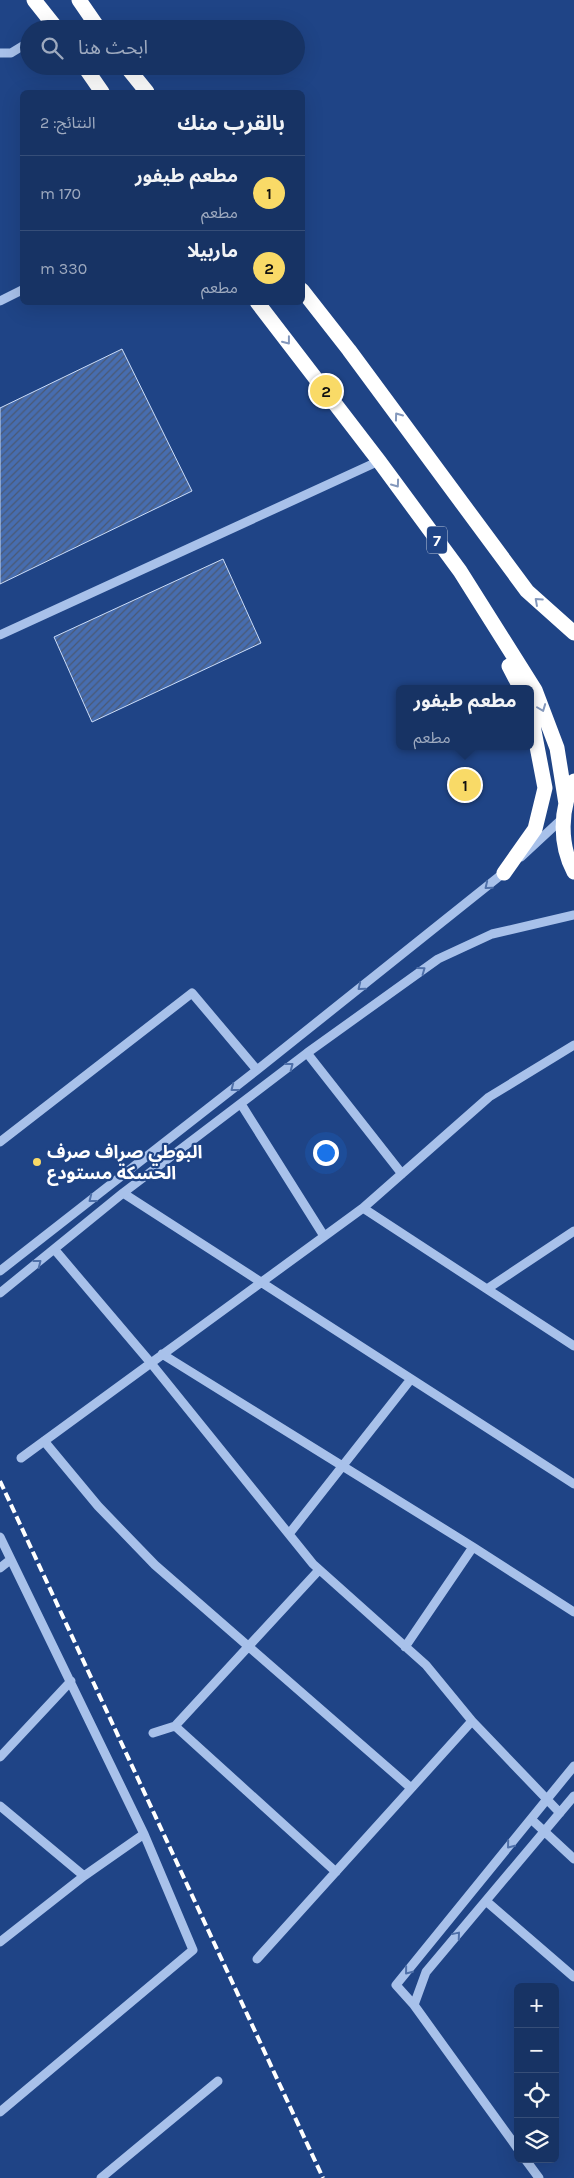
<!DOCTYPE html>
<html lang="ar">
<meta charset="utf-8">
<style>
body{margin:0;font-family:Karla,"Noto Sans Arabic",sans-serif;background:#203b6a;color:#f1f3f6;direction:rtl}
.controls{position:absolute;right:15px;bottom:15px;display:grid;overflow:hidden;border-radius:8px;box-shadow:0 5px 20px #0002}
.controls button{width:45px;height:45px;display:grid;place-items:center;padding:0;border:0;border-bottom:1px solid #364e78;background:#173364;color:#f1f3f6;font:25px sans-serif}
.you{position:absolute;left:325px;top:1152px;width:18px;height:18px;margin:-12px;border:4px solid #fff;border-radius:50%;background:#1a73e8;box-shadow:0 0 0 8px #1a73e833}
.badge{display:grid;place-items:center;width:32px;height:32px;border-radius:50%;background:#f9da67;color:#111;font-size:16px;font-weight:700}
.pin{position:absolute;translate:-50% -50%;border:2px solid #fff;box-shadow:0 1px 5px #0006}
.popup{position:absolute;left:396px;top:685px;width:138px;height:65px;box-sizing:border-box;display:grid;place-content:center;border-radius:8px;background:#173364;filter:drop-shadow(0 1px 4px #0005);font-size:16px;white-space:nowrap;color:#9eaabf}
.popup b{font-size:19px;color:#f1f3f6}
.popup::after{content:'';position:absolute;left:50%;top:100%;margin-left:-10px;border:10px solid transparent;border-top-color:#173364}
.list{margin:0;padding:0;list-style:none}
h2{display:flex;justify-content:space-between;align-items:center;height:65px;margin:0;padding:0 20px;font-size:21px}
h2 small{font-size:16px;font-weight:400;color:#9eaabf}
.list li{display:grid;grid-template-columns:32px 1fr auto;gap:15px;align-items:center;box-sizing:border-box;height:75px;padding:0 20px;border-top:1px solid #364e78}
.list b{display:block;font-size:19px;white-space:nowrap}
.list p{margin:0;font-size:16px;white-space:nowrap;color:#9eaabf}
.list em{font-size:16px;font-style:normal;color:#9eaabf}
.icon{flex:none;width:28px;height:28px;fill:none;stroke:currentColor;stroke-width:2;stroke-linecap:round;stroke-linejoin:round}
.map{position:relative;flex:none;width:574px;height:2178px;overflow:hidden;direction:ltr}
.search{position:absolute;background:#173364;box-shadow:0 5px 20px #0002;left:20px;top:20px;width:285px;height:55px;display:flex;align-items:center;gap:12px;box-sizing:border-box;padding:0 18px;border-radius:28px;color:#9eaabf;font-size:19px}
.panel{position:absolute;background:#173364;box-shadow:0 5px 20px #0002;left:20px;top:90px;width:285px;height:215px;border-radius:8px;direction:rtl}
.map>svg:first-child{display:block}
.building{fill:url(#building-hatch);stroke:#ccddf8}
.lines{fill:none;stroke-linecap:round;stroke-linejoin:round}
.minor{stroke:#a8c1ea;stroke-width:9}
.highway{stroke:#fff;stroke-width:15}
.rail{stroke:#fff;stroke-width:4;stroke-dasharray:9 4;stroke-linecap:butt}
.oneway{stroke:#8498bc}
.oneway2{stroke:#4f70a9}
.poi-dot{fill:#f9da67;stroke:#1f4486;stroke-width:2}
.labels{text-anchor:middle;stroke-width:4.5;stroke-linejoin:round;paint-order:stroke}
.shield{fill:#1f4486;stroke:#bcc7db;stroke-width:1}
.shield-label{font-size:16px;font-weight:bold;fill:#fff}
.poi-label{font-size:18px;font-weight:bold;fill:#fff;stroke:#1f4486;text-anchor:start}
</style>
<div class="map">
<svg width="574" height="2178" viewBox="0 0 574 2178">
<defs>
<pattern id="building-hatch" width="6" height="6" patternUnits="userSpaceOnUse" patternTransform="scale(1.25)"><rect width="6" height="6" fill="#476daf"/><path d="M-1 1l2-2M0 6l6-6M5 7l2-2" fill="none" stroke="#4a5974"/></pattern>
</defs>
<rect width="100%" height="100%" fill="#1f4486"/>
<path class="building" d="M122 349 192 491 0 584V408Z
M223 559 261 643 92 722 54 637Z"/>
<g class="lines">
<path class="minor" d="M0 53H11L29 42
M0 301 22 290
M0 635 379 461
M521 857 563 818
M307 1053 402 1174
M241 1104 324 1236
M0 1142 192 993 257 1070
M123 1193 574 1484
M363 1208 574 1346
M55 1250 150 1362 313 1564 426 1665 472 1721 560 1813
M0 1271 257 1070 506 871
M487 1289 574 1231
M0 1293 123 1193 307 1053 438 959 492 934 574 915
M162 1354 473 1547 574 1612
M44 1441 98 1506 155 1565 411 1788
M21 1458 363 1208 489 1097 574 1045
M289 1534 411 1379
M0 1537 144 1834 193 1950 0 2112
M0 1568 10 1560
M405 1647 473 1547
M175 1726 336 1872
M153 1733 175 1726 319 1570
M0 1757 71 1681
M0 1806 84 1876
M531 1819 574 1859
M486 1901 574 1977
M0 1942 84 1876 144 1834
M257 1959 472 1721
M414 2005 426 1972 574 1796
M518 2149 414 2005 396 1985 574 1766
M525 2159 539 2178
M101 2178 218 2081"/>
<path class="highway" d="M34 0 57 29
M79 0 99 29
M84 66 102 92
M126 66 147 92
M302 290 349 350 527 591 574 633
M257 302 379 461 460 571 535 690 557 748 566 804
M509 666 521 689
M574 781C560 809 559 844 574 872
M504 873 535 829 545 788 530 710"/>
<path class="rail" d="M0 1481 323 2178"/>
</g>
<defs><path id="oneway-chevron" d="M-2-3.5L2.5 0L-2 3.5" fill="none" stroke-width="1.6" stroke-linecap="round" stroke-linejoin="round" transform="scale(1.25)"/></defs>
<g class="oneway">
<use href="#oneway-chevron" transform="translate(287 341) rotate(52)"/>
<use href="#oneway-chevron" transform="translate(398 416) rotate(-126)"/>
<use href="#oneway-chevron" transform="translate(396 484) rotate(54)"/>
<use href="#oneway-chevron" transform="translate(538 601) rotate(-138)"/>
<use href="#oneway-chevron" transform="translate(542 708) rotate(69)"/>
</g>
<g class="oneway2">
<use href="#oneway-chevron" transform="translate(488 886) rotate(141)"/>
<use href="#oneway-chevron" transform="translate(422 970) rotate(-36)"/>
<use href="#oneway-chevron" transform="translate(361 987) rotate(141)"/>
<use href="#oneway-chevron" transform="translate(290 1066) rotate(-37)"/>
<use href="#oneway-chevron" transform="translate(234 1088) rotate(142)"/>
<use href="#oneway-chevron" transform="translate(92 1199) rotate(142)"/>
<use href="#oneway-chevron" transform="translate(38 1263) rotate(-38)"/>
<use href="#oneway-chevron" transform="translate(510 1845) rotate(129)"/>
<use href="#oneway-chevron" transform="translate(457 1935) rotate(-50)"/>
<use href="#oneway-chevron" transform="translate(408 1971) rotate(129)"/>
</g>
<circle class="poi-dot" cx="37" cy="1162" r="5"/>
<g class="labels">
<rect class="shield" x="427" y="526.5" width="20" height="27" rx="4"/>
<g class="shield-label">
<text x="437" y="546">7</text>
</g>
<g class="poi-label">
<text x="47" y="1158">البوطي صراف صرف<tspan x="47" dy="21">الحسكة مستودع</tspan></text>
</g>
</g>
</svg>
<div class="controls">
<button>+</button>
<button>−</button>
<button><svg class="icon" aria-label="locate" viewBox="0 0 24 24"><circle cx="12" cy="12" r="6"/><path d="M12 2v4M12 18v4M2 12h4M18 12h4"/></svg></button>
<button><svg class="icon" aria-label="layers" viewBox="0 0 24 24"><path d="M12 4l9 5-9 5-9-5zM3 14l9 5 9-5"/></svg></button>
</div>
<div class="you"></div>
<div class="pin badge" style="left:465px;top:785px">1</div>
<div class="popup"><b>مطعم طيفور</b>مطعم</div>
<div class="pin badge" style="left:326px;top:391px">2</div>
<div class="search"><svg class="icon" aria-label="search" viewBox="0 0 24 24"><circle cx="10" cy="10" r="6"/><path d="M15 15l6 6"/></svg>ابحث هنا</div>
<section class="panel">
<h2>بالقرب منك<small>النتائج: 2</small></h2>
<ul class="list">
<li><span class="badge">1</span><div><b>مطعم طيفور</b><p>مطعم</p></div><em>170 m</em></li>
<li><span class="badge">2</span><div><b>ماربيلا</b><p>مطعم</p></div><em>330 m</em></li>
</ul>
</section>
</div>
